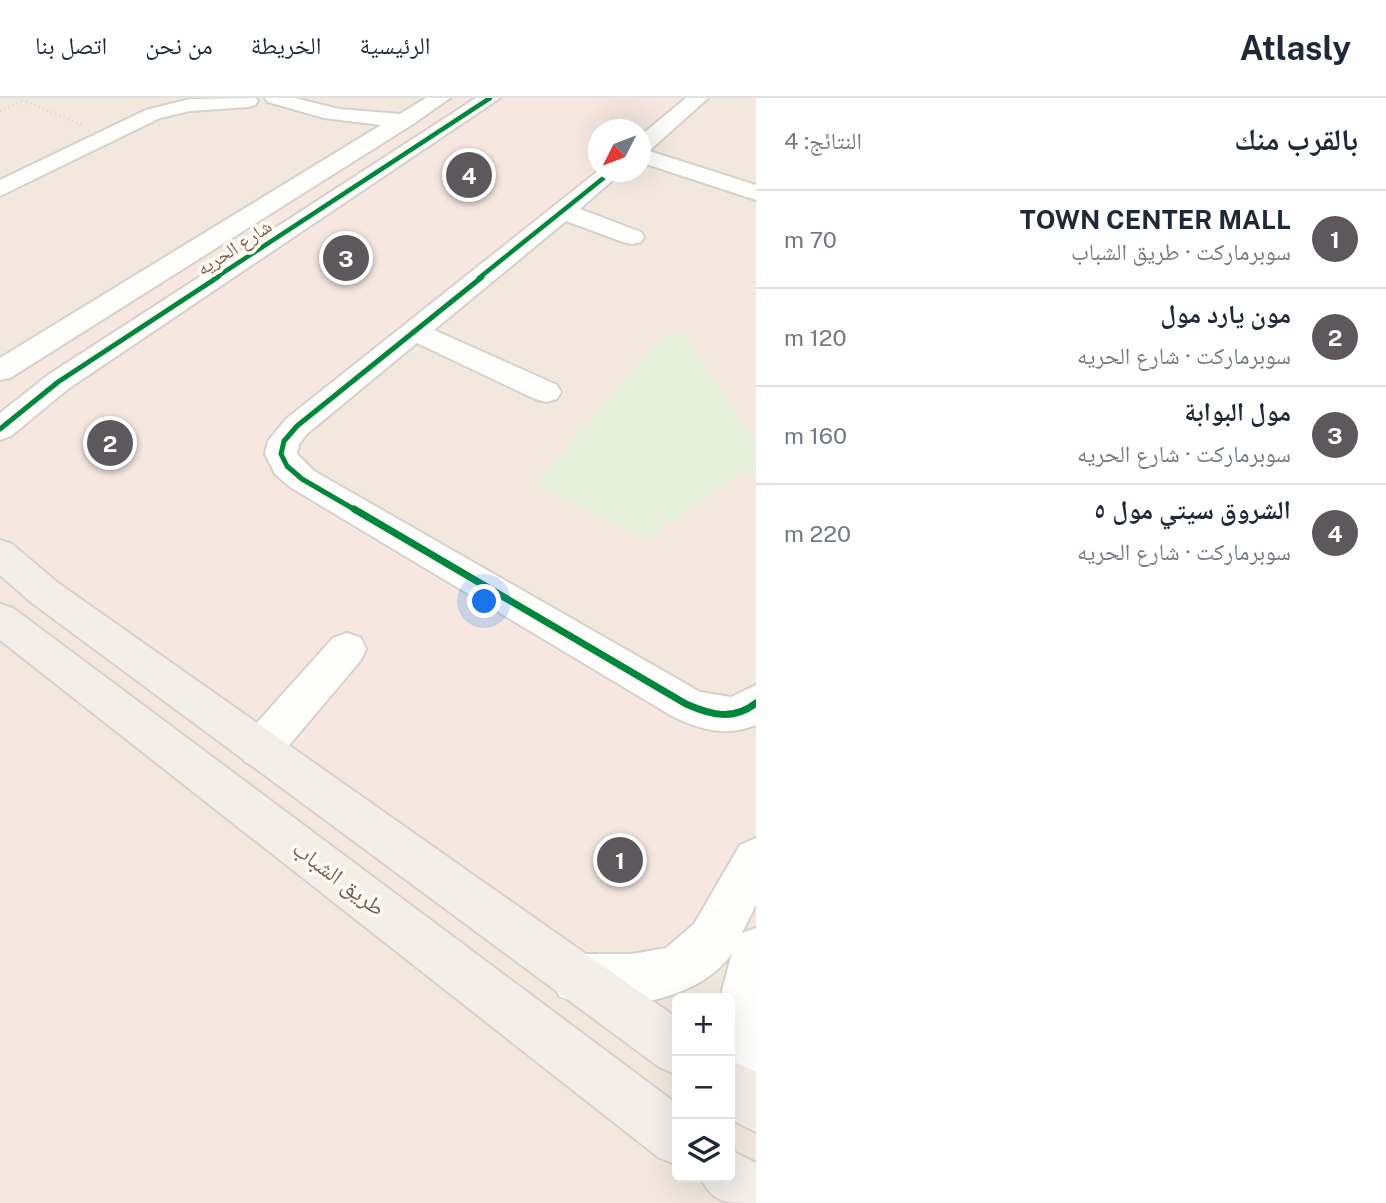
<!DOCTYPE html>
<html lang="ar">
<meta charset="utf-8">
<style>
body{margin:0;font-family:"Public Sans","Noto Naskh Arabic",sans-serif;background:#f6f6f7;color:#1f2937;direction:rtl}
.controls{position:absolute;right:21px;bottom:21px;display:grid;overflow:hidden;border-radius:10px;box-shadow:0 7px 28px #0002}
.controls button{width:63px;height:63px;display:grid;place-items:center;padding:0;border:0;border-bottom:2px solid #e0e1e3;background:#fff;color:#1f2937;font:35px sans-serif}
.compass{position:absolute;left:588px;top:21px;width:63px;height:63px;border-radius:50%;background:#fff;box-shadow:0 7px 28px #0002;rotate:228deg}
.you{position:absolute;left:485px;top:504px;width:24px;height:24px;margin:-18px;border:5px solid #fff;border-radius:50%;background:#1a73e8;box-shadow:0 0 0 10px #1a73e833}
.badge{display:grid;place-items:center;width:46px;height:46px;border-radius:50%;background:#5c585b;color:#fff;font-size:23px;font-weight:700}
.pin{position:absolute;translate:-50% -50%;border:4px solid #fff;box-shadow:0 2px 7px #0006}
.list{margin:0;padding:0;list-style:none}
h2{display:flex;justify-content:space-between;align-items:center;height:91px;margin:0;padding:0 28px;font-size:30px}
h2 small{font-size:23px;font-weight:400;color:#747a83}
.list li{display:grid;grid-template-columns:46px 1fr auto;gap:21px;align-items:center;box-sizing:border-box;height:98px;padding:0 28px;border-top:2px solid #e0e1e3}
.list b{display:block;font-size:26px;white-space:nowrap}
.list p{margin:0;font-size:23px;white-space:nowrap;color:#747a83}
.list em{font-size:23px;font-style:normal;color:#747a83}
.icon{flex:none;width:38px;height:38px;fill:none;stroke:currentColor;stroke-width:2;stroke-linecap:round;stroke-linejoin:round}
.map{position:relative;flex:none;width:756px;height:1105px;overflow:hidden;direction:ltr}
header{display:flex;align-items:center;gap:42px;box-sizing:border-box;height:98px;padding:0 35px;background:#fff;border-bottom:2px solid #e0e1e3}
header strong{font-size:33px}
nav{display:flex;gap:38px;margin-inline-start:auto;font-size:24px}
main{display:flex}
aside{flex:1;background:#fff}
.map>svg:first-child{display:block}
.residential{fill:#f2e8de;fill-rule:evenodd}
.commercial{fill:#f6e8e1}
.green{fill:#e7f0db}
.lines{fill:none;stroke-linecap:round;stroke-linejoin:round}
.minor-casing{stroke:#d7d1cb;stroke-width:4}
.major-casing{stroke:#dad1cc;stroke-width:4}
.path{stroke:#dcd5d0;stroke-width:2.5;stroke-dasharray:1 3.5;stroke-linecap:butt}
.minor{fill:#fefefd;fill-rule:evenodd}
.major{fill:#f3eee8;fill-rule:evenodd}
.cycleway-far2-casing{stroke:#fffaf3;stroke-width:7}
.cycleway-far1-casing{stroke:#fffaf3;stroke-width:9}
.cycleway-casing{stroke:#fffaf3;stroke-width:11}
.cycleway-far2{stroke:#00873e;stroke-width:4.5}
.cycleway-far1{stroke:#00873e;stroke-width:5}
.cycleway{stroke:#00873e;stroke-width:7}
.labels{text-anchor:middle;stroke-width:7;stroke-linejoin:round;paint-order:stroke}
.far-street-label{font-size:19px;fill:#7a5c4d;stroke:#fffaf3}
.street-label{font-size:23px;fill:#7a5c4d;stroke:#fffaf3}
</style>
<header>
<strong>Atlasly</strong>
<nav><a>الرئيسية</a><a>الخريطة</a><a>من نحن</a><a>اتصل بنا</a></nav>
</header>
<main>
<aside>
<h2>بالقرب منك<small>النتائج: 4</small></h2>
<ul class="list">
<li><span class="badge">1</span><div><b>TOWN CENTER MALL</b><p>سوبرماركت · طريق الشباب</p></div><em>70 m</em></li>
<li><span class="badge">2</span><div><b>مون يارد مول</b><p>سوبرماركت · شارع الحريه</p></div><em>120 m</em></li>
<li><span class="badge">3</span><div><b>مول البوابة</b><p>سوبرماركت · شارع الحريه</p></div><em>160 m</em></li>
<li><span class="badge">4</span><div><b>الشروق سيتي مول ٥</b><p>سوبرماركت · شارع الحريه</p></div><em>220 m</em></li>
</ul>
</aside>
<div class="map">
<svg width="756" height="1105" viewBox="0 0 756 1105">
<rect width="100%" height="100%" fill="#f9f5f0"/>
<path class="residential" d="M0 0H756V1105H0ZM598 32H640V74H598ZM677 900H730V1079H677Z"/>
<path class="commercial" d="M458 0H690L641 41 640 32H598V74L262 356 275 382 756 663V711L701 820 688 839 665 849 478 851 0 490V291Z"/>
<path class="green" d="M686 235 756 347V376L737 378 646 442 535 386 662 237Z"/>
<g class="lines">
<defs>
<path id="minor" d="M256 0 258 3 255 7 248 9 190 13 160 20 0 98V82L146 12 190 1Z
M265 0H295L339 11 400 16 426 0H450L413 26 10 280 0 282V260L381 27 324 20 268 4Z
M476 0H500L68 291 11 338 0 342V315L48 277Z
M686 0H708L649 53 756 87V102L640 64V38Z
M598 73 622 74 580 111 641 134 644 139 641 144 632 146 623 144 566 123 434 232 557 287 561 294 557 301 546 304 535 301 417 245 308 335 299 346 297 356 314 373 700 594 731 599 756 587V627C725 639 701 632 672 618L290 389 275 376 265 356 268 343 286 321Z
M347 535 361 540 366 551 361 562 275 664 260 670 245 664 239 651 245 638 333 540Z
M756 740V807L742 835 756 830V1004L737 997 730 978V900H720L732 855C700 903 609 919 559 898L551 881 559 864 576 856H632L666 850 694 826 740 747Z"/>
<path id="major" d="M0 442 12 446 58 485 677 920V977L659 969 32 505 0 477Z
M0 506 13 510 677 1006V1067L658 1059 0 542Z
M730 962 756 974V1034L730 1021Z
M730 1052 756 1065V1105C724 1105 713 1105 700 1079H730Z"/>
</defs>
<use href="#minor" class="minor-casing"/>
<use href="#major" class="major-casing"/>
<path class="path" d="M18 0 82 27
M0 13 22 3"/>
<use href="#minor" class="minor"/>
<use href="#major" class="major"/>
<defs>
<path id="cycleway-far2" d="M215 180 490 0
M479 180 611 74"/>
<path id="cycleway-far1" d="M0 331 58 284 218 179
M357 413 302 381 287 368 281 356 284 343 297 328 482 179"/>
<path id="cycleway" d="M354 411 686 606C711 617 733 623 756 605"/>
</defs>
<use href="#cycleway-far2" class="cycleway-far2-casing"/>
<use href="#cycleway-far1" class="cycleway-far1-casing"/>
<use href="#cycleway" class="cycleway-casing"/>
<use href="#cycleway-far2" class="cycleway-far2"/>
<use href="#cycleway-far1" class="cycleway-far1"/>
<use href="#cycleway" class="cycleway"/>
</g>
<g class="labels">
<g class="far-street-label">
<text transform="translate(234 149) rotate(-33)" y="7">شارع الحريه</text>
</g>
<g class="street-label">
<text transform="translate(339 780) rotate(37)" y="8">طريق الشباب</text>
</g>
</g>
</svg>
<div class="controls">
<button>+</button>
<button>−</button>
<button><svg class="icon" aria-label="layers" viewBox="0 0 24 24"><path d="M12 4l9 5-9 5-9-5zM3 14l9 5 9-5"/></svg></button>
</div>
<svg class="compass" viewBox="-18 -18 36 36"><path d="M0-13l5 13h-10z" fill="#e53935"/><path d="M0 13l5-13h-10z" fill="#747a83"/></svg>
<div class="you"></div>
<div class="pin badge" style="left:620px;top:762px">1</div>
<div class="pin badge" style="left:110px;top:345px">2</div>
<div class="pin badge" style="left:346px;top:160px">3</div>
<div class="pin badge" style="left:469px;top:77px">4</div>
</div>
</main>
